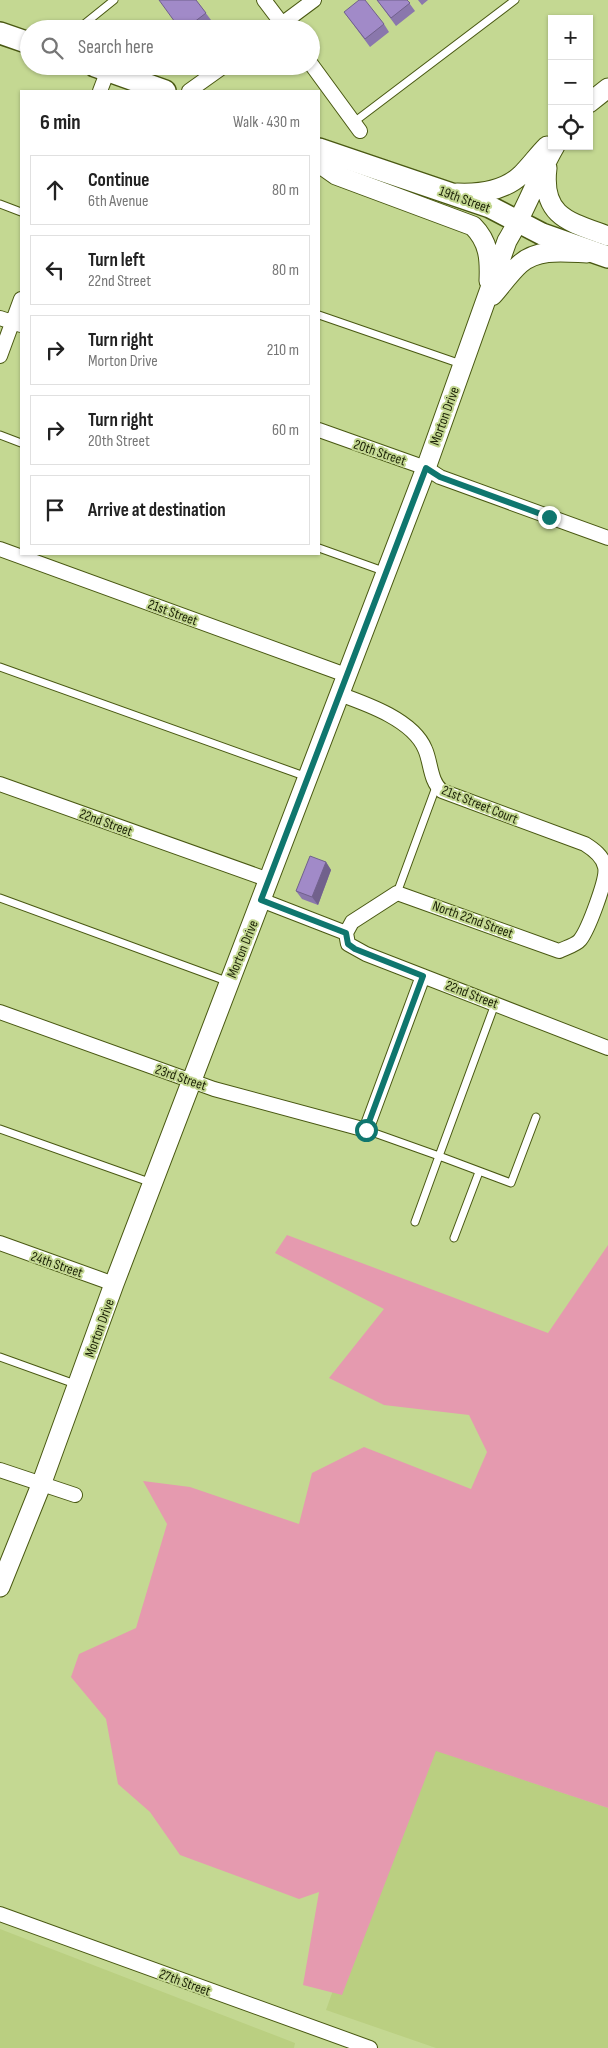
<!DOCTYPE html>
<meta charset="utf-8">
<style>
body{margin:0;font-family:"Sofia Sans Condensed",sans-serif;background:#f6f6f6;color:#222}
.controls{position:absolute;right:15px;top:15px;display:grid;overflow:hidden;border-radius:0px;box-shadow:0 1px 4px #0004}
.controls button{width:45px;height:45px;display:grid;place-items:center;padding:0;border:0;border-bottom:1px solid #e0e0e0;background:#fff;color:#222;font:25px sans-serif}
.stop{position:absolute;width:15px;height:15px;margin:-11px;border:4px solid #0f766e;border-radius:50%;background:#fff}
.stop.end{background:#0f766e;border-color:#fff;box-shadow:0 1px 5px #0008}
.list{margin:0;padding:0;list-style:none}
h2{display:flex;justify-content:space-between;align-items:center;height:65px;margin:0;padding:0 20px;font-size:21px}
h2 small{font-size:16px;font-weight:400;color:#767676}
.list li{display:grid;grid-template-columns:32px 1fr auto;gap:15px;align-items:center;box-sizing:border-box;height:70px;margin:0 10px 10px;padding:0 10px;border:1px solid #e0e0e0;border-radius:0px}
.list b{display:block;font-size:19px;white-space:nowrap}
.list p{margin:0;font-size:16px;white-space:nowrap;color:#767676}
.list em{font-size:16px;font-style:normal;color:#767676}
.icon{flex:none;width:28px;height:28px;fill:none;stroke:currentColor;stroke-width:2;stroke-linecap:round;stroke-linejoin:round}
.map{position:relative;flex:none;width:608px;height:2048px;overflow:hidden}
.search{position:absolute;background:#fff;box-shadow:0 1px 4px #0004;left:20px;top:20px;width:300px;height:55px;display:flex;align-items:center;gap:12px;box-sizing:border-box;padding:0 18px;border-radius:28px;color:#767676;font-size:19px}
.panel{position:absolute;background:#fff;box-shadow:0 1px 4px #0004;left:20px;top:90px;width:300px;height:465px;border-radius:0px}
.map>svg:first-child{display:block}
.built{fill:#bacf81}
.green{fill:#e59aaf}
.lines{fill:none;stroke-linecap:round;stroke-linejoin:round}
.lane-casing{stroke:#495812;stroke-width:9}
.street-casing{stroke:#495812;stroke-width:16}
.secondary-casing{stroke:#495812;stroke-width:21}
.primary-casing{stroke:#495812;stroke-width:24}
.lane{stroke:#fff;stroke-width:7}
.street{stroke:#fff;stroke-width:14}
.secondary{stroke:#fff;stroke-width:19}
.primary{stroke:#fff;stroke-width:21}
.wall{fill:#8a77ac}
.shaded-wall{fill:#71618c}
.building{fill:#a18ac8;stroke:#71618c}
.route{stroke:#0f766e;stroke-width:6}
.labels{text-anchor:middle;stroke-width:4;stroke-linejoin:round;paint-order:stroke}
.street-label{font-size:14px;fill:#1c2206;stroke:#c4d892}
</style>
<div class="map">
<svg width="608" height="2048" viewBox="0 0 608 2048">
<rect width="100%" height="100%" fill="#c4d892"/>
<path class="built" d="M420 1745 608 1808V2048H436L326 2010Z
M0 1929 295 2043 294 2048H0Z"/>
<path class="green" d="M287 1235 548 1333 608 1245V1808L436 1751 342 1995 303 1985 319 1892 299 1899 180 1855 150 1812 118 1784 106 1719 71 1677 79 1654 136 1628 167 1524 143 1481 190 1487 299 1524 312 1473 364 1447 471 1489 487 1452 469 1415 384 1405 329 1378 384 1309 275 1253Z"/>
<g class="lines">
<defs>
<path id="lane" d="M78 29 114 0
M354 122 515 0
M0 204 21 212
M319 315 461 364
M0 435 21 443
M319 548 386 572
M0 667 307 777
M397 893 436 787
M0 898 229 982
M0 1129 152 1183
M366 1130 439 1156 495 1004
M415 1222 439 1156 511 1183 536 1117
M454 1238 479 1172
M0 1357 75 1384"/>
<path id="street" d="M264 0 286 29
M275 29 314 0
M311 64 360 131
M100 91 108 70
M189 91 224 66
M0 318 21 325
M0 356 21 299
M319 430 426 468 440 477 608 538
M0 549 346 675
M339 694C367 704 413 720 425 749 431 762 430 782 442 791L585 844C593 849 603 856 605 867 608 878 588 930 580 940 576 945 565 948 559 951L397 893 352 922 346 933
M0 784 269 880
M261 900 346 933 348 944 366 954 608 1048
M0 1012 214 1089 366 1130 423 976
M0 1243 114 1284
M0 1470 75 1495
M0 1914 370 2048"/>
<path id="secondary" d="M589 103 608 88
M319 163 336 175 473 226C489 242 490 259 489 281
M547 168C541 217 570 222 608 236
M457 193C479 194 504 191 521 175 530 166 538 155 547 146
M492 296C501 286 510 273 520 264 538 248 565 252 587 253
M0 1587 41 1485 114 1284 426 468 507 241C526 210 537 177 555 146"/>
<path id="primary" d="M0 33 29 43
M95 66 165 91
M319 149 490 207 542 234 608 257"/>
</defs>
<use href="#lane" class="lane-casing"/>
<use href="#street" class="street-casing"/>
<use href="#secondary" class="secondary-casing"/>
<use href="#primary" class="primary-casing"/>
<use href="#lane" class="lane"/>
<use href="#street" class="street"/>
<use href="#secondary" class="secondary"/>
<use href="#primary" class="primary"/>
</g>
<path class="wall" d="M196 0 214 24 208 29H179Z
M377 0H407L415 11 396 26Z
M418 0H428L422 5Z
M344 12 384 24 389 32 370 47Z
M326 862 331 870 318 905 302 899 296 891Z"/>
<path class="shaded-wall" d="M326 862 331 870 318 905 312 897Z"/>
<path class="building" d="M159 0H196L206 13 185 29H180Z
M359 0H365L384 24 365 39 344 12Z
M377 0H407L410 3 391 18Z
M127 26 137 29H126Z
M310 856 326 862 312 897 296 891Z"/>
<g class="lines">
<path class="route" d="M366 1130 423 976 355 949 348 944 346 933 261 900 426 468 440 477 549 517"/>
</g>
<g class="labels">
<g class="street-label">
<text transform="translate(465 199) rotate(20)" y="5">19th Street</text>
<text transform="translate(444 416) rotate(-70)" y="5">Morton Drive</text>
<text transform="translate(380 452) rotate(19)" y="5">20th Street</text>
<text transform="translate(173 612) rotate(20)" y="5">21st Street</text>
<text transform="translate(480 804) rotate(22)" y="5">21st Street Court</text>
<text transform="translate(106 822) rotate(20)" y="5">22nd Street</text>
<text transform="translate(473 919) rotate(20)" y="5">North 22nd Street</text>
<text transform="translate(242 949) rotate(-68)" y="5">Morton Drive</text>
<text transform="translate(472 994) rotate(21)" y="5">22nd Street</text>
<text transform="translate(181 1077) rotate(19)" y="5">23rd Street</text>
<text transform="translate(57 1264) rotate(19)" y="5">24th Street</text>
<text transform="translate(99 1328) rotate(-70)" y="5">Morton Drive</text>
<text transform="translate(185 1982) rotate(20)" y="5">27th Street</text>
</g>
</g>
</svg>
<div class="controls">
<button>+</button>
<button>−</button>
<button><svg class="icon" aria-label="locate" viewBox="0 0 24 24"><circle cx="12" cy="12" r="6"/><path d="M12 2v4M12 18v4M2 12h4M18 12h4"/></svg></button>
</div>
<div class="stop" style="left:366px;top:1130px"></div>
<div class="stop end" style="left:549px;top:517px"></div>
<div class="search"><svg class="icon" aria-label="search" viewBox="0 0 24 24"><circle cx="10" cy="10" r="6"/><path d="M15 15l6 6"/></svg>Search here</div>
<section class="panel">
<h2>6 min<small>Walk · 430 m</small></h2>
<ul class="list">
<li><svg class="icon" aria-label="ahead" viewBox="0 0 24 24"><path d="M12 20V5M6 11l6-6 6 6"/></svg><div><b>Continue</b><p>6th Avenue</p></div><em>80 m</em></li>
<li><svg class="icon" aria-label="left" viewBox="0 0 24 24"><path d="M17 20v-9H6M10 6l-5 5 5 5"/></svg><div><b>Turn left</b><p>22nd Street</p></div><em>80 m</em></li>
<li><svg class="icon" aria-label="right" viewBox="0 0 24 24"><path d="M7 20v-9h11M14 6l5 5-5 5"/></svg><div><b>Turn right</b><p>Morton Drive</p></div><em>210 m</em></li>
<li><svg class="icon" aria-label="right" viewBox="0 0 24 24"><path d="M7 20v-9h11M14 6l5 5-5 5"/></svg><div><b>Turn right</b><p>20th Street</p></div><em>60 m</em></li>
<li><svg class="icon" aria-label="arrive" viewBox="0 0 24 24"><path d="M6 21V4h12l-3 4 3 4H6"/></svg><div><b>Arrive at destination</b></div></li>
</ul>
</section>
</div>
